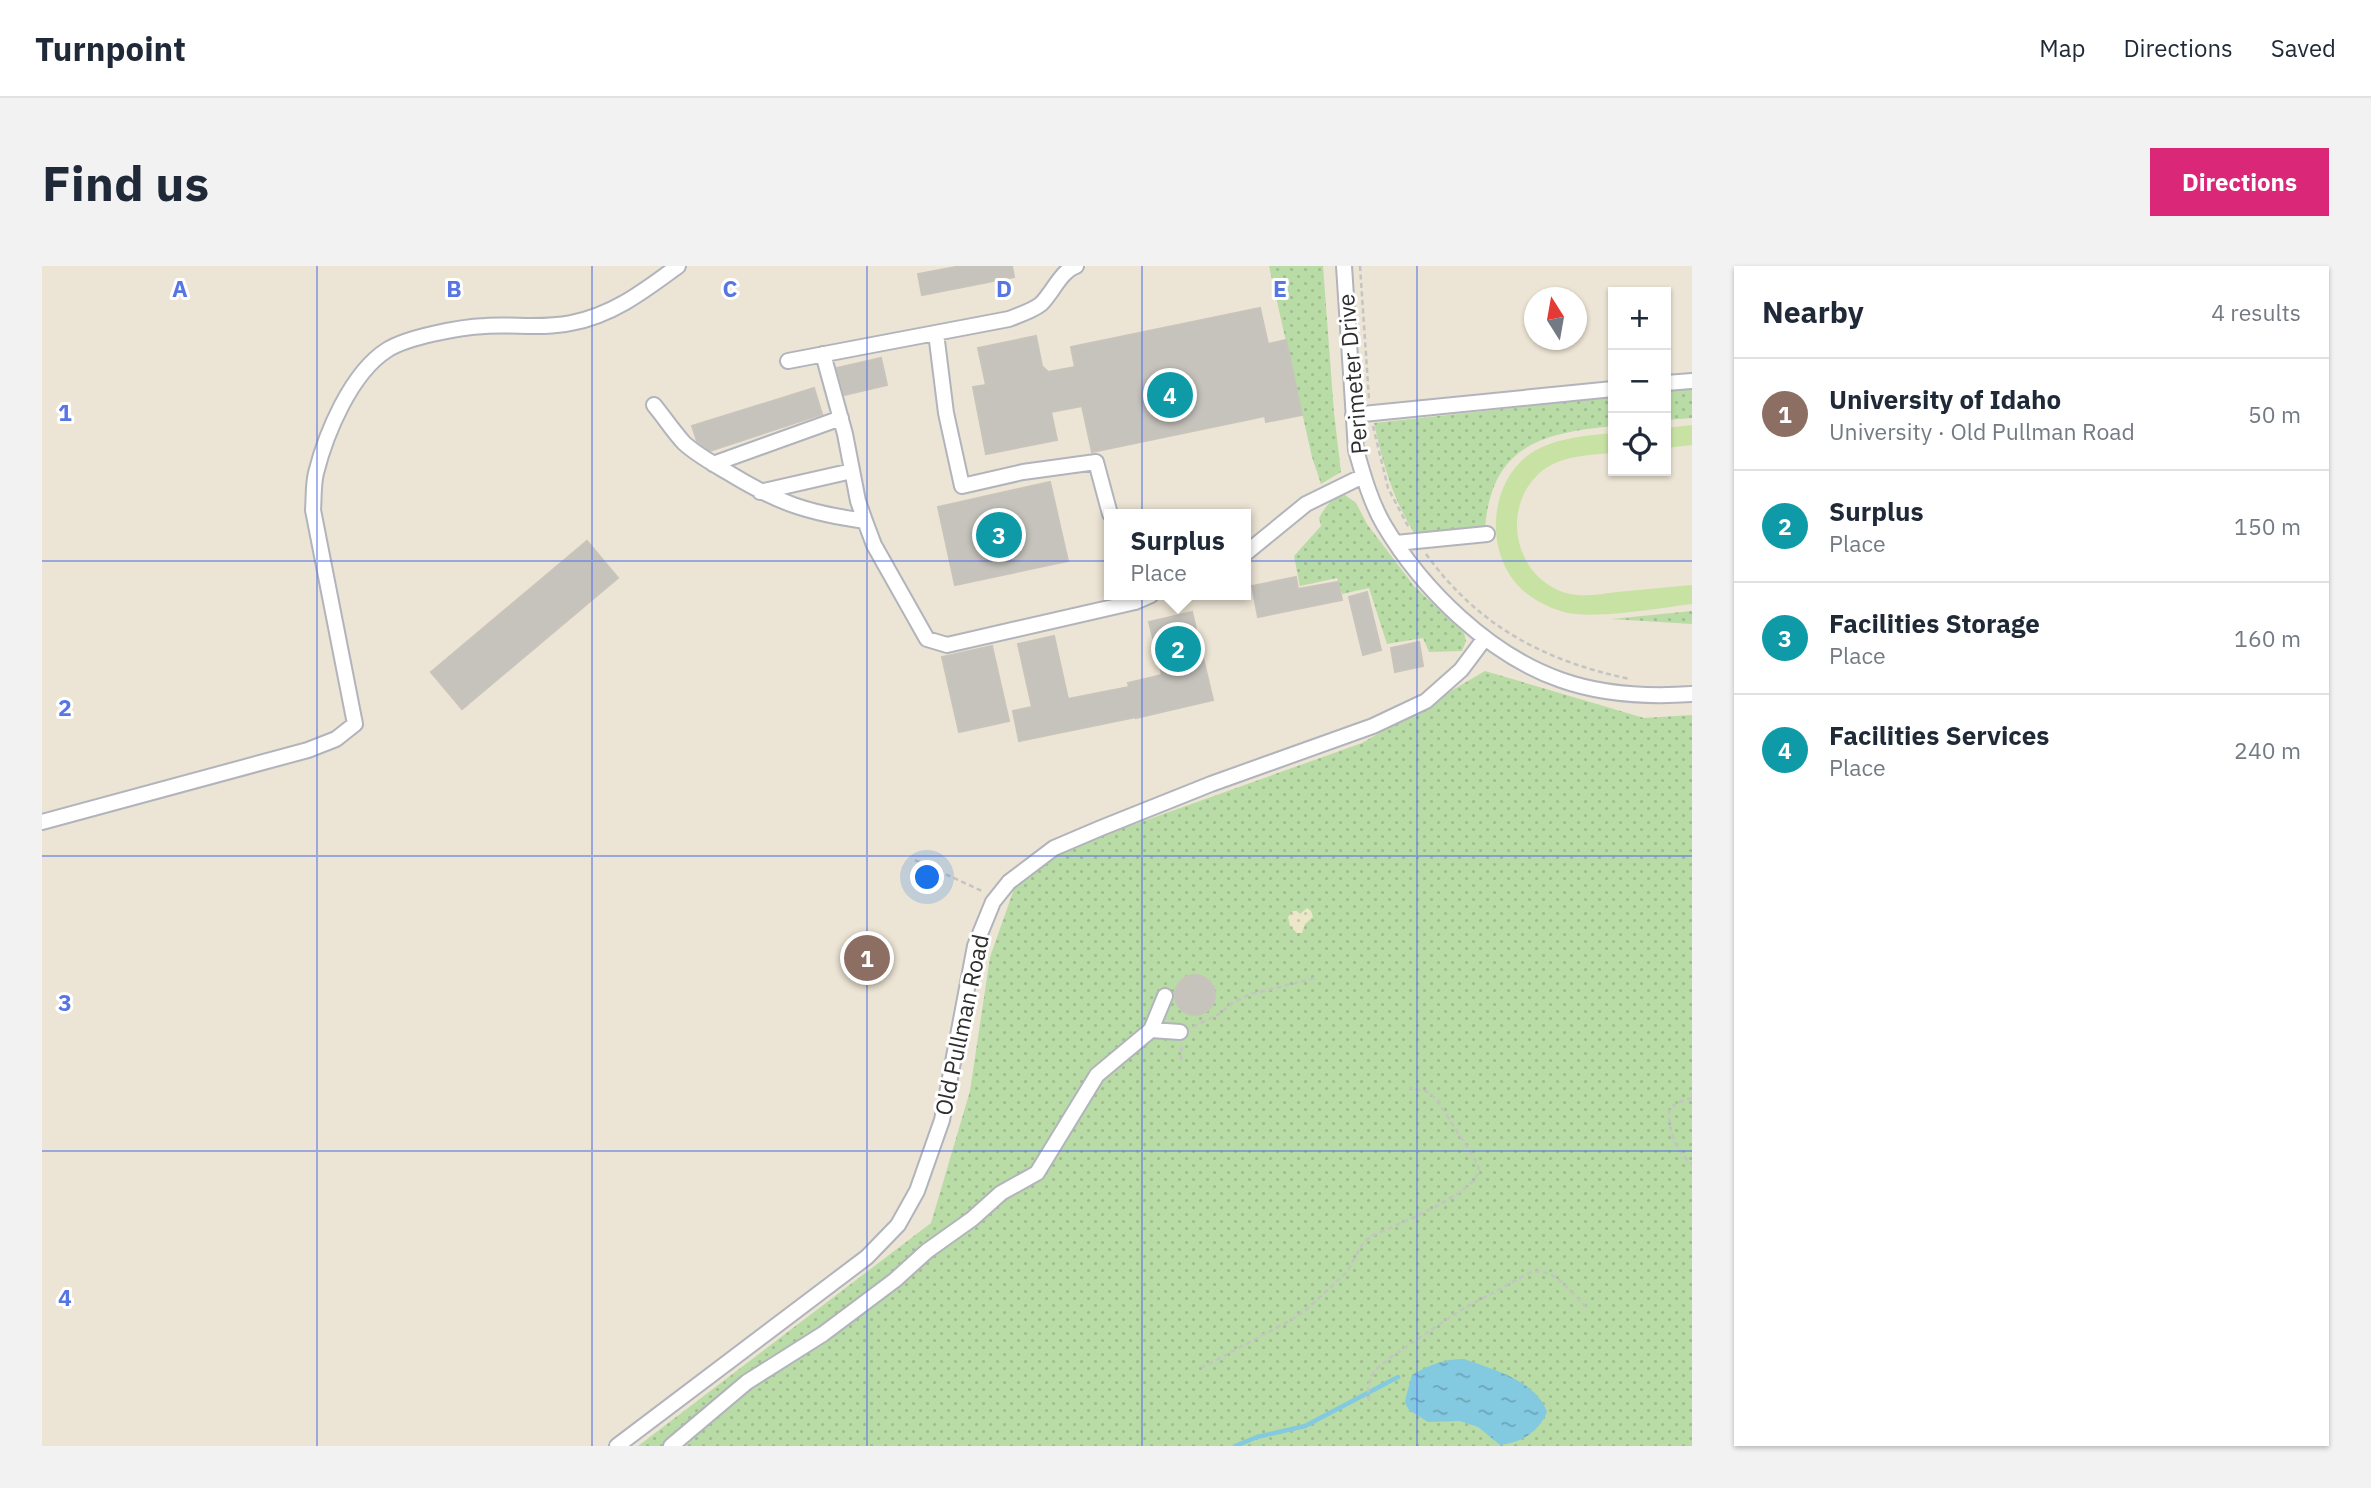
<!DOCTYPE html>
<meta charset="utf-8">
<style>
body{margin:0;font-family:"IBM Plex Sans",sans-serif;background:#f2f2f3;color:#1f2937}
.controls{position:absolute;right:21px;top:21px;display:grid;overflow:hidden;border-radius:0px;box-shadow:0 2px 5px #0004}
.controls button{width:63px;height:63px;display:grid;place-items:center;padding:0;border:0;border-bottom:2px solid #e0e1e3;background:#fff;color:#1f2937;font:35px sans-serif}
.compass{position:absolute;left:1482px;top:21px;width:63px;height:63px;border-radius:50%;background:#fff;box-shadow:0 2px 5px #0004;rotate:349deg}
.you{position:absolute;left:886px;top:612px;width:24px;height:24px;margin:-18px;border:5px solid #fff;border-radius:50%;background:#1a73e8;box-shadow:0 0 0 10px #1a73e833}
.badge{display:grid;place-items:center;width:46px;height:46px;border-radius:50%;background:#db2777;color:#fff;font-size:23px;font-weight:700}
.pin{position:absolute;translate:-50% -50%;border:4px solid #fff;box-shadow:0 2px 7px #0006}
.popup{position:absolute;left:1062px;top:243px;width:147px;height:91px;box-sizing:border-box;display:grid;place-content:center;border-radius:0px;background:#fff;filter:drop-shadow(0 2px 5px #0005);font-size:23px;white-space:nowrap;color:#747a83}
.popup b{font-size:26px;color:#1f2937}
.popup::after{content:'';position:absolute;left:50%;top:100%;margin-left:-14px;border:14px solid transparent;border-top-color:#fff}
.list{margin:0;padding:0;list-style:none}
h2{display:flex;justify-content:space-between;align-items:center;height:91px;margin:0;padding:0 28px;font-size:30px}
h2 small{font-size:23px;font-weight:400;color:#747a83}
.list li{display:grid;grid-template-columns:46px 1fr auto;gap:21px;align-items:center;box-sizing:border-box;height:112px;padding:0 28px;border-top:2px solid #e0e1e3}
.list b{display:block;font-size:26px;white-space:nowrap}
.list p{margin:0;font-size:23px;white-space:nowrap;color:#747a83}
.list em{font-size:23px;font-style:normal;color:#747a83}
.icon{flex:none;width:38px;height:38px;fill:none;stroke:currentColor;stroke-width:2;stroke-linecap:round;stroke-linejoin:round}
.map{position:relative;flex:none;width:1650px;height:1180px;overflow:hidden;border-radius:0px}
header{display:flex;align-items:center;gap:42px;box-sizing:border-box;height:98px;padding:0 35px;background:#fff;border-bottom:2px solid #e0e1e3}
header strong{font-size:33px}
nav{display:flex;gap:38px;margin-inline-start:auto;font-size:24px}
.intro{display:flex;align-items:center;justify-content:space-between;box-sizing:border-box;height:168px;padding:0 42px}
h1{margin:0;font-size:49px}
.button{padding:18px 32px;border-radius:0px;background:#db2777;color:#fff;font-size:24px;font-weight:700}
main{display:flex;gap:42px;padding:0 42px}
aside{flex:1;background:#fff;border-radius:0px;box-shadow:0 2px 5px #0004}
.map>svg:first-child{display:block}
.education{fill:#ece4d4;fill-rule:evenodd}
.grass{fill:url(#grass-dots)}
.sand{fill:url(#sand-dots)}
.pitch{fill:#c8e2a3}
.water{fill:url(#water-ripples)}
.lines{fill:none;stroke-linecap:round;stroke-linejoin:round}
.stream{stroke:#83cae1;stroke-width:4.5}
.building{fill:#c6c3bd;stroke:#c8c4bc;stroke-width:2}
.minor-casing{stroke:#b2b4bc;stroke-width:18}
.path{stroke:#c4c4c4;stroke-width:2.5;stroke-dasharray:5 3.5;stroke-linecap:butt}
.minor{stroke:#fff;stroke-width:14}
.grid{fill:none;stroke:#5875e4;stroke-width:2;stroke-opacity:0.55}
.labels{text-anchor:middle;stroke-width:6;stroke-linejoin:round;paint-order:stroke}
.street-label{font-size:23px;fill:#2e2e2e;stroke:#fff}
.grid-label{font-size:23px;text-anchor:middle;font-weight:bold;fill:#5875e4;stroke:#fff;stroke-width:6;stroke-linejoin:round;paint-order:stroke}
</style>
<header>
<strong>Turnpoint</strong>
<nav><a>Map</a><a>Directions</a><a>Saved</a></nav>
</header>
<div class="intro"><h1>Find us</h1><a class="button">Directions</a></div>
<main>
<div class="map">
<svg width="1650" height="1180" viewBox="0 0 1650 1180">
<defs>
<pattern id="grass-dots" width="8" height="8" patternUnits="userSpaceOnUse" patternTransform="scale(1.75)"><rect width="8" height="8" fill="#b9dca6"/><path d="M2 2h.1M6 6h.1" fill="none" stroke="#9fbd8f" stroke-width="1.8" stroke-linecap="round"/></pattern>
<pattern id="sand-dots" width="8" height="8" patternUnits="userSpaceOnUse" patternTransform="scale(1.75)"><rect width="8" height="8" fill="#ede7ca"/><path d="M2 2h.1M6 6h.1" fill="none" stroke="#ccc6ae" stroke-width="1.8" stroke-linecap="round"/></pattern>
<pattern id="water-ripples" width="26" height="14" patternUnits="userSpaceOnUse" patternTransform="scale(1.75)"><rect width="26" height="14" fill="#83cae1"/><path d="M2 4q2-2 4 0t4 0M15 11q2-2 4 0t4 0" fill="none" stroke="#6ca4b7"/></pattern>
</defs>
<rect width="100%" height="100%" fill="#ede8e2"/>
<path class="education" d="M0 0H1650V1180H0ZM1571 26H1624V205H1571ZM1492 32H1534V74H1492ZM1068 248H1204V329H1068Z"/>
<path class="grass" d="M1227 0H1281L1292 147 1299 206 1279 218 1270 191Z
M1650 122V152L1624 154V125Z
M1571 131V160C1499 167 1449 180 1443 263L1374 270C1351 234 1341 198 1332 157Z
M1303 229 1314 237 1325 258 1372 320 1422 367 1424 375 1420 385 1387 386 1381 372 1345 378 1327 322 1300 328 1295 312 1258 320 1252 290 1279 260 1277 252C1283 241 1290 231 1303 229Z
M1650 345V358L1570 353Z
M1443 405 1602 452 1650 449V1180H596L889 957 928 825 948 691 972 623 1026 582 1320 477Z"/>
<path class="sand" d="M1265 642 1269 645 1271 651 1263 658 1260 667H1255L1248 660 1246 651 1251 645H1255L1258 648Z"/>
<path class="pitch" d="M1650 159V179L1624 182V162Z
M1571 167V187C1549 189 1524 189 1504 202 1456 236 1470 314 1528 328 1543 331 1560 328 1575 326 1600 324 1625 321 1650 319V338C1618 342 1551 354 1522 346 1504 341 1485 331 1473 316 1444 281 1448 219 1485 190 1509 172 1542 170 1571 167Z"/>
<path class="water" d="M1422 1093C1450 1103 1495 1115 1505 1146 1496 1167 1480 1176 1458 1179L1436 1161 1418 1155 1386 1156 1367 1144 1363 1137 1364 1131 1370 1109C1387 1099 1402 1093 1422 1093Z"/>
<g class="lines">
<path class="stream" d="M1193 1180 1215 1171 1263 1160 1356 1111"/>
</g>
<path class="building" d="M919 0H970L972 11 880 29 876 8Z
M1218 42 1226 78 1244 74 1260 149 1224 156 1223 150 1050 186 1040 140 1009 146 1015 174 944 188 931 121 944 119 936 82 994 70 1000 100 1006 106 1033 101 1029 81Z
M839 92 845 119 802 129 795 102Z
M772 122 780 148 668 185 655 175 650 160Z
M1008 216 1026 295 913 319 896 241Z
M545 275 576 312 420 443 389 406Z
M1254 311 1256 323 1296 316 1300 334 1216 351 1210 320Z
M1325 326 1339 384 1321 389 1307 331Z
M1150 346 1171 434 1094 452V451L977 475 971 445 990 441 976 378 1012 370 1026 433 1087 421 1086 417 1120 409 1107 356Z
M1377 376 1381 400 1353 406 1349 382Z
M950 380 967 455 917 466 900 391Z
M1133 729a20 20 0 1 1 40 0a20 20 0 1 1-40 0Z"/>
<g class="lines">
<defs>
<path id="minor" d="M1302 0 1314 184C1321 209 1329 237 1342 259 1380 323 1447 389 1519 414 1561 429 1606 431 1650 428
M894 67 904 147 920 220 981 206 1054 196 1068 248
M781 88 803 168 816 235 823 255 832 279 885 373 905 379 1093 336
M746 95 967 53C977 49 990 45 999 38 1011 26 1019 5 1034 0
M1624 117 1650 115
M612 139C622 151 631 165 642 177 655 189 672 198 687 207 736 237 766 247 823 255
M1311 149 1571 123
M671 198 799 152
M718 226 810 205
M1354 277 1445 268
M1204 287 1264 238 1321 210
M1091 329 1093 336 1109 329
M0 556 266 484 294 473 313 458 271 244C272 232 271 219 274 207 284 167 309 107 345 84 365 71 419 61 443 60 472 58 500 63 529 57 571 49 602 25 636 0
M1109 764 1138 766
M575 1180 825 991 856 959 875 925 900 854 933 680 951 636 967 616 1012 582 1059 562 1169 518 1331 460 1384 435 1419 404 1443 372
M629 1180 705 1116 781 1068 853 1014 885 985 930 953 959 927 995 907 1055 809 1109 764 1123 730"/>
</defs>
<use href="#minor" class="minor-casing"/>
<path class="path" d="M1318 0 1327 133
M1331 160 1346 222 1367 262
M1384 288C1436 360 1502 395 1588 413
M873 594 940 625
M1151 761 1179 747 1191 736 1209 728 1273 712
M1139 794 1140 779
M1650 832 1634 837 1627 845C1627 865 1633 885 1650 898
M1159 1102 1249 1054 1265 1043 1305 1006 1321 977 1329 970C1352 960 1428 930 1436 907 1438 901 1435 897 1432 892L1395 834 1386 826 1367 822
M1327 1135 1326 1121 1332 1105 1349 1091 1419 1044 1491 1005 1507 1007 1520 1016 1545 1042"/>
<use href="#minor" class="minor"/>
</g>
<path class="grid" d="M275 0V1180M550 0V1180M825 0V1180M1100 0V1180M1375 0V1180M0 295H1650M0 590H1650M0 885H1650"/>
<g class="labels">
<g class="street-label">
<text transform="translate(1311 108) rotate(-95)" y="8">Perimeter Drive</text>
<text transform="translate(920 759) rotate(-78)" y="8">Old Pullman Road</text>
</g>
</g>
<g class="grid-label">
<text x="138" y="31">A</text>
<text x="412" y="31">B</text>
<text x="688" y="31">C</text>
<text x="962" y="31">D</text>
<text x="1238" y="31">E</text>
<text x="23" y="155">1</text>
<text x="23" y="450">2</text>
<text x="23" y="745">3</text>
<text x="23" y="1040">4</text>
</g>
</svg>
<div class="controls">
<button>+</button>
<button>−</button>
<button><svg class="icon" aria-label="locate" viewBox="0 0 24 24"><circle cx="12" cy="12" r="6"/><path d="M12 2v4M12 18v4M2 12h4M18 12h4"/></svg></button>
</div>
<svg class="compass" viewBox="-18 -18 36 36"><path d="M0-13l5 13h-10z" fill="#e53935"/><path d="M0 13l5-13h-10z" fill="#747a83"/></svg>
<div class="you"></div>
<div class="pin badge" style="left:825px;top:692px;background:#8d6e63">1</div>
<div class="pin badge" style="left:1136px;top:383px;background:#0f9aa8">2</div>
<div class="popup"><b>Surplus</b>Place</div>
<div class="pin badge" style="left:957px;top:269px;background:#0f9aa8">3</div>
<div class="pin badge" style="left:1128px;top:129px;background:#0f9aa8">4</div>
</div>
<aside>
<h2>Nearby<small>4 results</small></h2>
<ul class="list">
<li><span class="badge" style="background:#8d6e63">1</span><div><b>University of Idaho</b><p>University · Old Pullman Road</p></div><em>50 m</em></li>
<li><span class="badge" style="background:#0f9aa8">2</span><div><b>Surplus</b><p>Place</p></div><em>150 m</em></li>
<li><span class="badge" style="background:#0f9aa8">3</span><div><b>Facilities Storage</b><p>Place</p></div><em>160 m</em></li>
<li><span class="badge" style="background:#0f9aa8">4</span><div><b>Facilities Services</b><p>Place</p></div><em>240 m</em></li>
</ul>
</aside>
</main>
